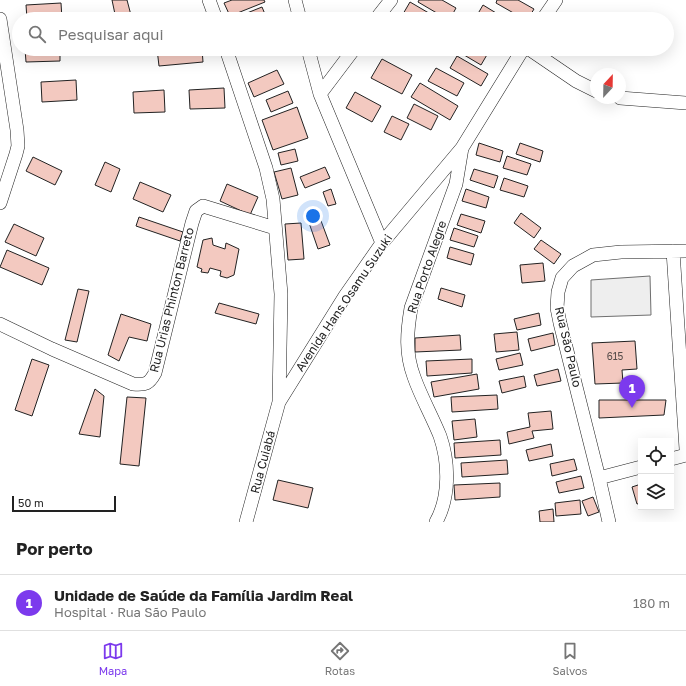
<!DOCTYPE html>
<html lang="pt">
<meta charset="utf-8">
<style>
body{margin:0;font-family:"Golos Text",sans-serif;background:#f2f2f2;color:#222}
.controls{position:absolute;right:12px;bottom:12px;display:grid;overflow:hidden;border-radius:0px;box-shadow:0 4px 16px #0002}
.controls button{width:36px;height:36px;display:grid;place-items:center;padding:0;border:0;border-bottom:1px solid #e0e0e0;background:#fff;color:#222;font:20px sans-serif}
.compass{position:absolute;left:590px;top:68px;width:36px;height:36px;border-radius:50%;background:#fff;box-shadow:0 4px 16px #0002;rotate:22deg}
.scale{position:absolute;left:12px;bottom:10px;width:104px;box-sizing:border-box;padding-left:4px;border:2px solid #222;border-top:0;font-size:11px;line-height:14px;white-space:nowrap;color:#222;-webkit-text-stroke:3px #fff;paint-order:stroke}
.you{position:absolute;left:313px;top:216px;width:14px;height:14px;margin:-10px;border:3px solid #fff;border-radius:50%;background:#1a73e8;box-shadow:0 0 0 6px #1a73e833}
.badge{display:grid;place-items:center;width:26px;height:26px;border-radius:50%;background:#7c3aed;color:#fff;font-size:13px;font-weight:700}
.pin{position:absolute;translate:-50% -33px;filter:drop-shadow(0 1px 2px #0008)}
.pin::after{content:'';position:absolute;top:21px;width:14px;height:12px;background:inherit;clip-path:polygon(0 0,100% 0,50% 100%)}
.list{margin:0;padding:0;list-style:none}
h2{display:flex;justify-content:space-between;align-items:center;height:52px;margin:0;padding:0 16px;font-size:17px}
h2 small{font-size:13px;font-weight:400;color:#767676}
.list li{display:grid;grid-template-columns:26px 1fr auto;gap:12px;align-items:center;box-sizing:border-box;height:56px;padding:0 16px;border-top:1px solid #e0e0e0}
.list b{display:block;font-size:15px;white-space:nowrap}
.list p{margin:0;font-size:13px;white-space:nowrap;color:#767676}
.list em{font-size:13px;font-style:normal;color:#767676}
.icon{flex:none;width:22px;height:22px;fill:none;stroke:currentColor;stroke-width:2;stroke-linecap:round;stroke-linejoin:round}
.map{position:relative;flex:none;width:686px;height:522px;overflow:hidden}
.search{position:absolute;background:#fff;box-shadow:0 4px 16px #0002;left:12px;right:12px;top:12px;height:44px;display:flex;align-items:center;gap:10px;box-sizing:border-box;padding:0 14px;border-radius:22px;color:#767676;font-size:15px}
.sheet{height:108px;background:#fff}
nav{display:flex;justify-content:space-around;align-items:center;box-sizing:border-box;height:56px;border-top:1px solid #e0e0e0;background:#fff;font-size:11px;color:#767676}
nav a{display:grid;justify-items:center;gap:2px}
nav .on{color:#7c3aed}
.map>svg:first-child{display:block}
.green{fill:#eee;stroke:#6f6f6f}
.building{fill:#f3c9c0;stroke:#222}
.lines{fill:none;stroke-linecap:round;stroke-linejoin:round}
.minor-casing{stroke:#222;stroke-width:14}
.minor{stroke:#fff;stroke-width:13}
.labels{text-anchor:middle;stroke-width:3;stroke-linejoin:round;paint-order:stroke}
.number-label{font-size:10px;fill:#564c4a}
.street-label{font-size:12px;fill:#222;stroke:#fff}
</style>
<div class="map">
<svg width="686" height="522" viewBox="0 0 686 522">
<rect width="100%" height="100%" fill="#fff"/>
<path class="green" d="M650 276 651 315 591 317V280Z"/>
<path class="building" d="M112 0H127L132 19H116Z
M232 0H264L265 2 230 16 224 3Z
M419 0H442L456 8 450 19H447L418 2Z
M497 0H518L534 9 528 19H524L496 3Z
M410 2 439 19H411L403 14Z
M61 3 62 19H27L26 5Z
M483 5 506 19H479L476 17Z
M262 7 267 19H232Z
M25 49H60V61L26 62Z
M157 49H202L203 62 159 66Z
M240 49H267L241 54Z
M454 49H481L488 53 481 65Z
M457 56 488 74 481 86 450 68Z
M382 59 412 75 402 94 371 78Z
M436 68 464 83 457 96 428 81Z
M277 70 284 84 254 97 248 83Z
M76 80 77 100 42 102 41 82Z
M420 83 458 106 450 120 411 97Z
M224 88 225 108 190 109 189 90Z
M164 90 165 112 134 113 133 92Z
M288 91 293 103 271 112 266 100Z
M355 92 381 106 372 122 346 108Z
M414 104 438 116 431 130 407 118Z
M297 107 308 138 273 150 262 120Z
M392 116 409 124 401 140 384 132Z
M479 143 503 151 500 162 476 155Z
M520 143 543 151 540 162 516 154Z
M295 149 298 161 281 165 278 153Z
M507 156 531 164 527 175 503 168Z
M33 157 62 171 55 185 26 171Z
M105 162 120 169 111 192 95 185Z
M325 167 330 178 305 188 300 177Z
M291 168 298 195 282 199 274 172Z
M474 169 498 176 494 188 470 180Z
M504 178 528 186 524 197 500 190Z
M140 182 171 195 163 212 133 199Z
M227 184 258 197 250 215 220 201Z
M331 189 336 204 328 206 323 192Z
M466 189 489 197 486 208 462 201Z
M317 210 330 245 318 249 306 214Z
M521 213 541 228 534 238 514 223Z
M461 214 485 221 481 233 457 225Z
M139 217 183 232 180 241 136 226Z
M301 223 304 259 288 260 285 224Z
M14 224 44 238 36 256 5 242Z
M454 228 478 236 474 247 450 240Z
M212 238 213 245 225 249 226 243 239 249 234 275 227 278 220 276 221 271 210 268 208 273 201 272 202 269 197 267 203 240Z
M541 240 561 254 554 264 534 249Z
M450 247 474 254 471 265 447 258Z
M7 250 49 268 42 285 0 267Z
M543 263 545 281 522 283 520 265Z
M441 288 465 295 462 307 438 299Z
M78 289 89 291 77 342 65 340Z
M219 303 259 314 256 324 215 313Z
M539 313 541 325 517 330 514 319Z
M121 314 151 324 147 341 129 337 119 361 108 355Z
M517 332 519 350 496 352 494 334Z
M553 333 555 345 531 351 528 339Z
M460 335 461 350 415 352V338Z
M635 341 637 369 622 370 623 383 595 384 592 343Z
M520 353 523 365 499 370 496 359Z
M32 359 49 365 32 416 15 410Z
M472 359V373L427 376 426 361Z
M558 369 561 381 537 386 534 375Z
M477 374 479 389 434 397 431 382Z
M524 376 526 387 502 393 499 381Z
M95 389 104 396 100 437 79 434Z
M497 395 498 409 452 412 451 397Z
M127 397 146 398 139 466 120 464Z
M599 400H666L664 415 599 418Z
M551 411 553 429 532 431 534 438 509 444 507 432 530 427 528 413Z
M475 419 477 437 454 440 452 421Z
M500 440 501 455 455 458 454 443Z
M551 444 553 456 529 461 526 450Z
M574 459 577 470 552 476 550 464Z
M507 460 508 474 462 477 461 463Z
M581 476 584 488 559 493 556 482Z
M278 480 313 488 308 508 273 500Z
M500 483V497L455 500 454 485Z
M641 484V503L637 504 632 487Z
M593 497 599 512 588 516 582 501Z
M580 500 581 514 556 516 555 503Z
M553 509 554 522H540L539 511Z"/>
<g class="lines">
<defs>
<path id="minor" d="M209 0 216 19
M295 0 300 19
M0 19 17 130 18 146 16 154 0 203
M376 19 391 0
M543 19 556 0
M226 49 266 168 273 199 281 294 279 402 246 522
M308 49 320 94 382 243
M529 49 576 81 596 91
M320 94 354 49
M620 98 686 103
M673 251 686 449
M0 324 52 349 133 384C146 385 149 384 155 373L192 223 196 211 203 206 275 228
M279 402 345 296 382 243 462 148 523 49
M671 459 686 455
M599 478 641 467
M436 522C450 497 449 462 440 436 432 416 421 397 414 377 405 353 407 332 411 308L456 184 462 148
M609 522 599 478 560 323 557 308 558 292 562 278 573 266 593 255 621 252 686 251"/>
</defs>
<use href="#minor" class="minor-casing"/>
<use href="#minor" class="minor"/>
</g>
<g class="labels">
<g class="number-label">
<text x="615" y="360">615</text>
</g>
<g class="street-label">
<text transform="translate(427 267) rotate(-71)" y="4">Rua Porto Alegre</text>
<text transform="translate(172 300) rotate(-76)" y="4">Rua Urias Phinton Barreto</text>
<text transform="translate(344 303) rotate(-56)" y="4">Avenida Hans Osamu Suzuki</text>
<text transform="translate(568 347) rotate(77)" y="4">Rua São Paulo</text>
<text transform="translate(263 462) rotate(-75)" y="4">Rua Cuiabá</text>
</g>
</g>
</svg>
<div class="controls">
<button><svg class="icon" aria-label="locate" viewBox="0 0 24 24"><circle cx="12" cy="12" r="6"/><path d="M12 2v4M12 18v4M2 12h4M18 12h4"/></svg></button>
<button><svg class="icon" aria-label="layers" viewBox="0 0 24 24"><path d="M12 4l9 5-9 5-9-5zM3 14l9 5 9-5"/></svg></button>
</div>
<svg class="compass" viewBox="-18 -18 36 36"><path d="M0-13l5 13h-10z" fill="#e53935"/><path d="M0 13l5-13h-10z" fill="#767676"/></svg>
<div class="scale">50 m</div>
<div class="you"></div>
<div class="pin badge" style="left:632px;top:408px">1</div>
<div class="search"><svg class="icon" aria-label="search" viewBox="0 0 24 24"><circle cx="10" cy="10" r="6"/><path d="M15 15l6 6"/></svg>Pesquisar aqui</div>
</div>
<section class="sheet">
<h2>Por perto<small></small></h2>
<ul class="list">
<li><span class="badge">1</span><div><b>Unidade de Saúde da Família Jardim Real</b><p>Hospital · Rua São Paulo</p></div><em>180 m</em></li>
</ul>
</section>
<nav>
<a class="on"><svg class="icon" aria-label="map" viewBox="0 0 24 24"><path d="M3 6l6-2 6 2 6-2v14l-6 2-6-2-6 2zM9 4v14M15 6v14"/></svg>Mapa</a>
<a><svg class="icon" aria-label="directions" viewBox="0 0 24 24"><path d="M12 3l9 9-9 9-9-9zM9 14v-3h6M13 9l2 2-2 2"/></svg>Rotas</a>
<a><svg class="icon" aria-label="saved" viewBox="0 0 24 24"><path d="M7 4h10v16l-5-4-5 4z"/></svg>Salvos</a>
</nav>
